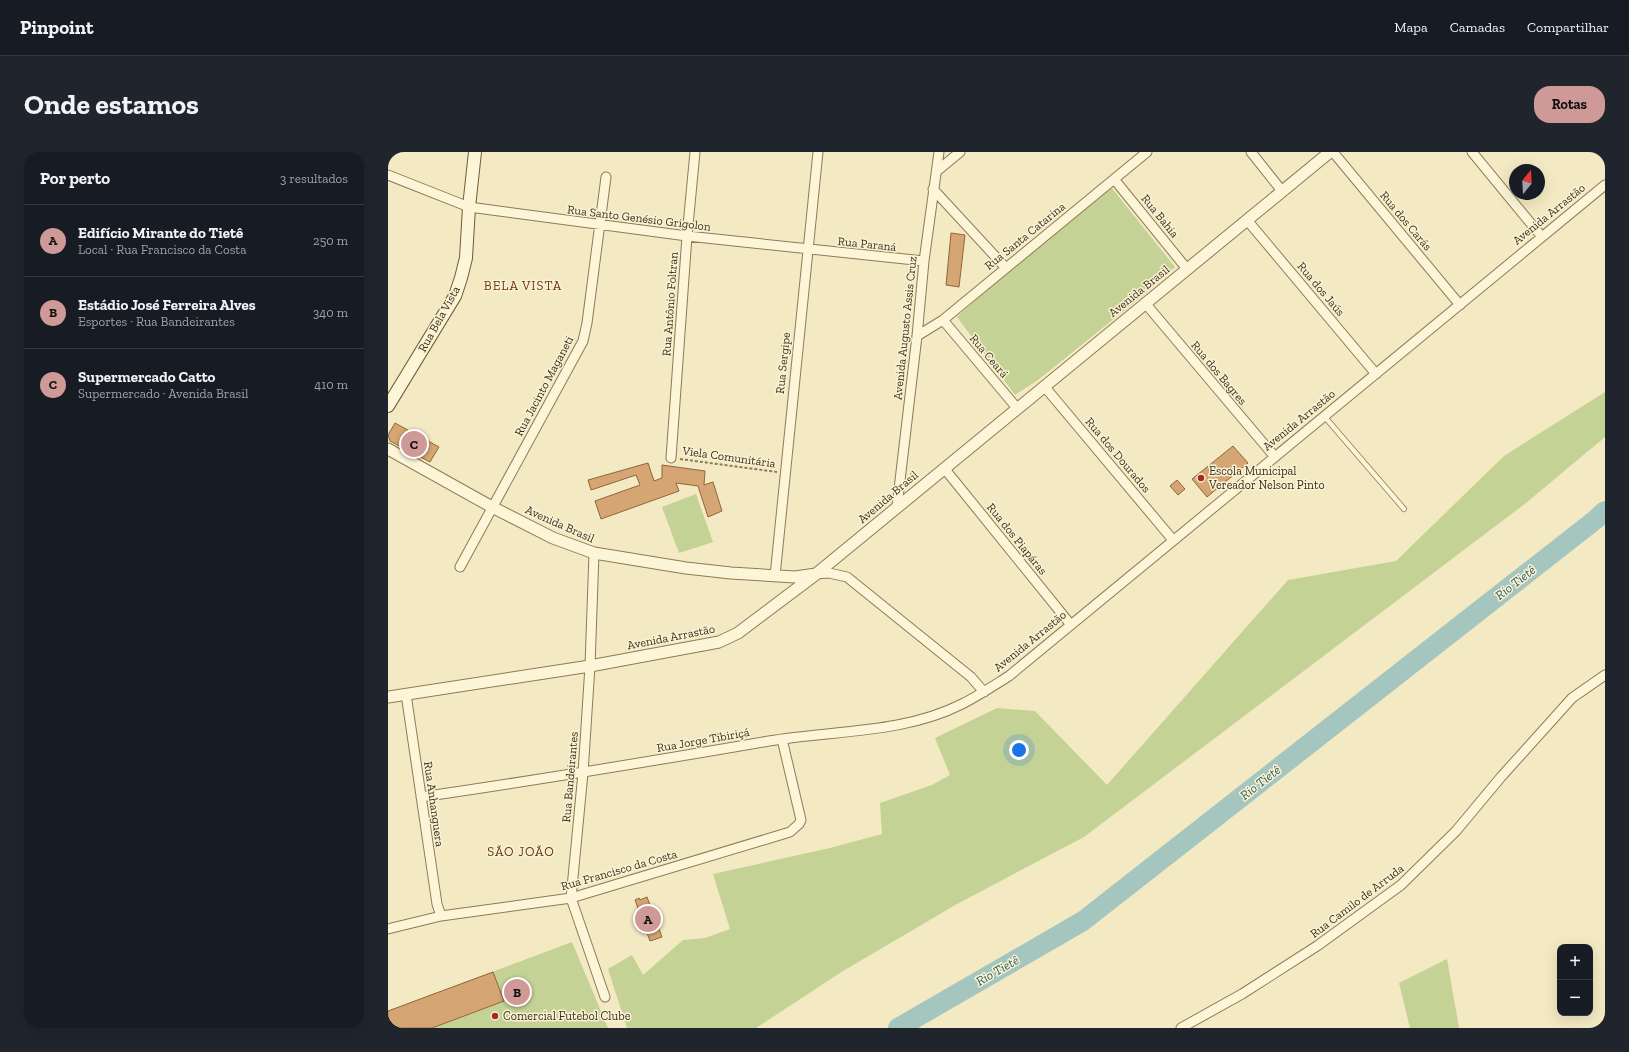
<!DOCTYPE html>
<html lang="pt">
<meta charset="utf-8">
<style>
body{margin:0;font-family:"Zilla Slab",serif;background:#20242c;color:#f1f3f6}
.controls{position:absolute;right:12px;bottom:12px;display:grid;overflow:hidden;border-radius:8px;box-shadow:0 4px 16px #0002}
.controls button{width:36px;height:36px;display:grid;place-items:center;padding:0;border:0;border-bottom:1px solid #363941;background:#171b24;color:#f1f3f6;font:20px sans-serif}
.compass{position:absolute;left:1121px;top:12px;width:36px;height:36px;border-radius:50%;background:#171b24;box-shadow:0 4px 16px #0002;rotate:18deg}
.you{position:absolute;left:631px;top:598px;width:14px;height:14px;margin:-10px;border:3px solid #fff;border-radius:50%;background:#1a73e8;box-shadow:0 0 0 6px #1a73e833}
.badge{display:grid;place-items:center;width:26px;height:26px;border-radius:50%;background:#ce9996;color:#111;font-size:13px;font-weight:700}
.pin{position:absolute;translate:-50% -50%;border:2px solid #fff;box-shadow:0 1px 4px #0006}
.list{margin:0;padding:0;list-style:none}
h2{display:flex;justify-content:space-between;align-items:center;height:52px;margin:0;padding:0 16px;font-size:17px}
h2 small{font-size:13px;font-weight:400;color:#9ea1a6}
.list li{display:grid;grid-template-columns:26px 1fr auto;gap:12px;align-items:center;box-sizing:border-box;height:72px;padding:0 16px;border-top:1px solid #363941}
.list b{display:block;font-size:15px;white-space:nowrap}
.list p{margin:0;font-size:13px;white-space:nowrap;color:#9ea1a6}
.list em{font-size:13px;font-style:normal;color:#9ea1a6}
.map{position:relative;flex:none;width:1217px;height:876px;overflow:hidden;border-radius:16px}
header{display:flex;align-items:center;gap:24px;box-sizing:border-box;height:56px;padding:0 20px;background:#171b24;border-bottom:1px solid #363941}
header strong{font-size:19px}
nav{display:flex;gap:22px;margin-inline-start:auto;font-size:14px}
.intro{display:flex;align-items:center;justify-content:space-between;box-sizing:border-box;height:96px;padding:0 24px}
h1{margin:0;font-size:28px}
.button{padding:10px 18px;border-radius:16px;background:#ce9996;color:#111;font-size:14px;font-weight:700}
main{display:flex;gap:24px;padding:0 24px}
aside{flex:1;background:#171b24;border-radius:16px;box-shadow:0 4px 16px #0002}
.map>svg:first-child{display:block}
.green{fill:#c5d295}
.lines{fill:none;stroke-linecap:round;stroke-linejoin:round}
.river{stroke:#a5c5bf;stroke-width:20}
.building{fill:#d5a674;stroke:#91653a}
.service-casing{stroke:#8f7a57;stroke-width:6}
.minor-casing{stroke:#8f7a57;stroke-width:11}
.tertiary-casing{stroke:#8f7a57;stroke-width:13}
.secondary-casing{stroke:#715b3a;stroke-width:14}
.path{stroke:#8f7a57;stroke-width:2;stroke-dasharray:3 2;stroke-linecap:butt}
.service{stroke:#fcf5d7;stroke-width:4.5}
.minor{stroke:#fcf5d7;stroke-width:9}
.tertiary{stroke:#fcf5d7;stroke-width:11}
.secondary{stroke:#fcf5d7;stroke-width:12}
.poi-dot{fill:#a42c20;stroke:#f9f2d3;stroke-width:1.5}
.labels{text-anchor:middle;stroke-width:3;stroke-linejoin:round;paint-order:stroke}
.street-label{font-size:12px;fill:#3d2f1d;stroke:#f9f2d3}
.poi-label{font-size:12px;fill:#3d2f1d;stroke:#f9f2d3;text-anchor:start}
.neighbourhood-label{font-size:13px;letter-spacing:1px;fill:#6e3217;stroke:#f9f2d3}
.water-label{font-size:13px;font-style:italic;fill:#2a5c5e;stroke:#f9f2d3}
</style>
<header>
<strong>Pinpoint</strong>
<nav><a>Mapa</a><a>Camadas</a><a>Compartilhar</a></nav>
</header>
<div class="intro"><h1>Onde estamos</h1><a class="button">Rotas</a></div>
<main>
<aside>
<h2>Por perto<small>3 resultados</small></h2>
<ul class="list">
<li><span class="badge">A</span><div><b>Edifício Mirante do Tietê</b><p>Local · Rua Francisco da Costa</p></div><em>250 m</em></li>
<li><span class="badge">B</span><div><b>Estádio José Ferreira Alves</b><p>Esportes · Rua Bandeirantes</p></div><em>340 m</em></li>
<li><span class="badge">C</span><div><b>Supermercado Catto</b><p>Supermercado · Avenida Brasil</p></div><em>410 m</em></li>
</ul>
</aside>
<div class="map">
<svg width="1217" height="876" viewBox="0 0 1217 876">
<rect width="100%" height="100%" fill="#f3e9c2"/>
<path class="green" d="M723 35 787 115 753 145 650 228 627 243 569 165 621 118Z
M1217 240V285L1138 351 696 685 569 752 455 819 368 876H239L220 817 244 803 255 823 295 788 317 786 342 777 325 722 442 696 494 682 492 651 544 633 562 623 547 586 609 556 647 559 719 633 900 428 1008 409 1116 304Z
M308 342 325 390 291 401 274 355Z
M184 790 220 876H0V859Z
M1059 807 1071 876H1022L1011 831Z"/>
<g class="lines">
<path class="river" d="M510 876 695 769 1207 368 1217 359"/>
</g>
<path class="building" d="M563 81 577 83 571 135 558 133Z
M7 271 51 295 42 310 2 289 0 283Z
M845 294 860 311 819 345 804 327Z
M260 311 266 329 274 326V313L317 319 316 333 325 330 334 359 320 365 310 334 288 331 291 339 213 367 207 349 252 333 248 323 203 338 200 328Z
M789 328 797 337 790 343 782 334Z
M259 745 274 785 262 789 247 748 251 746 252 748Z
M105 820 116 849 44 876H0V859Z"/>
<g class="lines">
<defs>
<path id="service" d="M936 264 1016 357"/>
<path id="minor" d="M863 0 894 39
M945 0 1072 153
M1084 0 1154 85
M549 19 572 0
M0 23 81 55 299 84 536 109
M726 27 799 117
M545 37 617 115
M859 68 988 222
M757 151 887 305
M555 168 629 256
M529 184 555 168 759 0
M656 234 785 388
M283 306 299 84 307 0
M556 316 683 473
M509 354 529 184 536 109 551 0
M206 401 202 514 195 621 183 746 217 845
M72 415 195 189 199 171 218 25
M428 422 441 421 459 425 583 525 596 540
M387 424 430 0
M18 542 49 752 53 764
M33 645C150 628 265 609 381 589 445 578 515 582 574 552 590 544 605 534 621 524L1217 33
M0 777 53 764 183 746 402 680 411 672 413 668 394 587
M793 876 854 842 929 794 1013 733 1068 679 1113 625 1184 546 1217 523"/>
<path id="tertiary" d="M0 297 104 355 165 386 206 401 298 416 343 421 407 425 428 422 942 0
M0 545 202 514 331 490 350 481 427 423"/>
<path id="secondary" d="M0 254 67 144 73 126 78 106 81 55 87 0"/>
</defs>
<use href="#service" class="service-casing"/>
<use href="#minor" class="minor-casing"/>
<use href="#tertiary" class="tertiary-casing"/>
<use href="#secondary" class="secondary-casing"/>
<path class="path" d="M292 307 389 320"/>
<use href="#service" class="service"/>
<use href="#minor" class="minor"/>
<use href="#tertiary" class="tertiary"/>
<use href="#secondary" class="secondary"/>
</g>
<g class="poi-dot">
<circle cx="813" cy="326" r="4"/>
<circle cx="107" cy="864" r="4"/>
</g>
<g class="labels">
<g class="street-label">
<text transform="translate(1161 62) rotate(-39)" y="4">Avenida Arrastão</text>
<text transform="translate(772 64) rotate(51)" y="4">Rua Bahia</text>
<text transform="translate(251 66) rotate(7)" y="4">Rua Santo Genésio Grigolon</text>
<text transform="translate(1018 69) rotate(50)" y="4">Rua dos Carás</text>
<text transform="translate(637 84) rotate(-39)" y="4">Rua Santa Catarina</text>
<text transform="translate(479 92) rotate(6)" y="4">Rua Paraná</text>
<text transform="translate(933 137) rotate(50)" y="4">Rua dos Jaús</text>
<text transform="translate(751 139) rotate(-39)" y="4">Avenida Brasil</text>
<text transform="translate(282 152) rotate(-86)" y="4">Rua Antônio Foltran</text>
<text transform="translate(51 167) rotate(-61)" y="4">Rua Bela Vista</text>
<text transform="translate(517 176) rotate(-84)" y="4">Avenida Augusto Assis Cruz</text>
<text transform="translate(601 204) rotate(50)" y="4">Rua Ceará</text>
<text transform="translate(395 211) rotate(-84)" y="4">Rua Sergipe</text>
<text transform="translate(831 221) rotate(50)" y="4">Rua dos Bagres</text>
<text transform="translate(156 234) rotate(-62)" y="4">Rua Jacinto Maganeti</text>
<text transform="translate(911 268) rotate(-39)" y="4">Avenida Arrastão</text>
<text transform="translate(730 303) rotate(50)" y="4">Rua dos Dourados</text>
<text transform="translate(341 305) rotate(8)" y="4">Viela Comunitária</text>
<text transform="translate(500 345) rotate(-40)" y="4">Avenida Brasil</text>
<text transform="translate(172 372) rotate(24)" y="4">Avenida Brasil</text>
<text transform="translate(629 387) rotate(51)" y="4">Rua dos Piapáras</text>
<text transform="translate(283 485) rotate(-11)" y="4">Avenida Arrastão</text>
<text transform="translate(642 489) rotate(-39)" y="4">Avenida Arrastão</text>
<text transform="translate(315 588) rotate(-10)" y="4">Rua Jorge Tibiriçá</text>
<text transform="translate(182 625) rotate(-85)" y="4">Rua Bandeirantes</text>
<text transform="translate(46 652) rotate(82)" y="4">Rua Anhanguera</text>
<text transform="translate(231 718) rotate(-16)" y="4">Rua Francisco da Costa</text>
<text transform="translate(969 749) rotate(-37)" y="4">Rua Camilo de Arruda</text>
</g>
<g class="poi-label">
<text x="821" y="323">Escola Municipal<tspan x="821" dy="14">Vereador Nelson Pinto</tspan></text>
<text x="115" y="868">Comercial Futebol Clube</text>
</g>
<g class="neighbourhood-label">
<text x="135" y="138">BELA VISTA</text>
<text x="133" y="704">SÃO JOÃO</text>
</g>
<g class="water-label">
<text transform="translate(1127 430) rotate(-38)" y="5">Rio Tietê</text>
<text transform="translate(872 630) rotate(-38)" y="5">Rio Tietê</text>
<text transform="translate(609 818) rotate(-30)" y="5">Rio Tietê</text>
</g>
</g>
</svg>
<div class="controls">
<button>+</button>
<button>−</button>
</div>
<svg class="compass" viewBox="-18 -18 36 36"><path d="M0-13l5 13h-10z" fill="#e53935"/><path d="M0 13l5-13h-10z" fill="#9ea1a6"/></svg>
<div class="you"></div>
<div class="pin badge" style="left:260px;top:767px">A</div>
<div class="pin badge" style="left:129px;top:840px">B</div>
<div class="pin badge" style="left:26px;top:292px">C</div>
</div>
</main>
